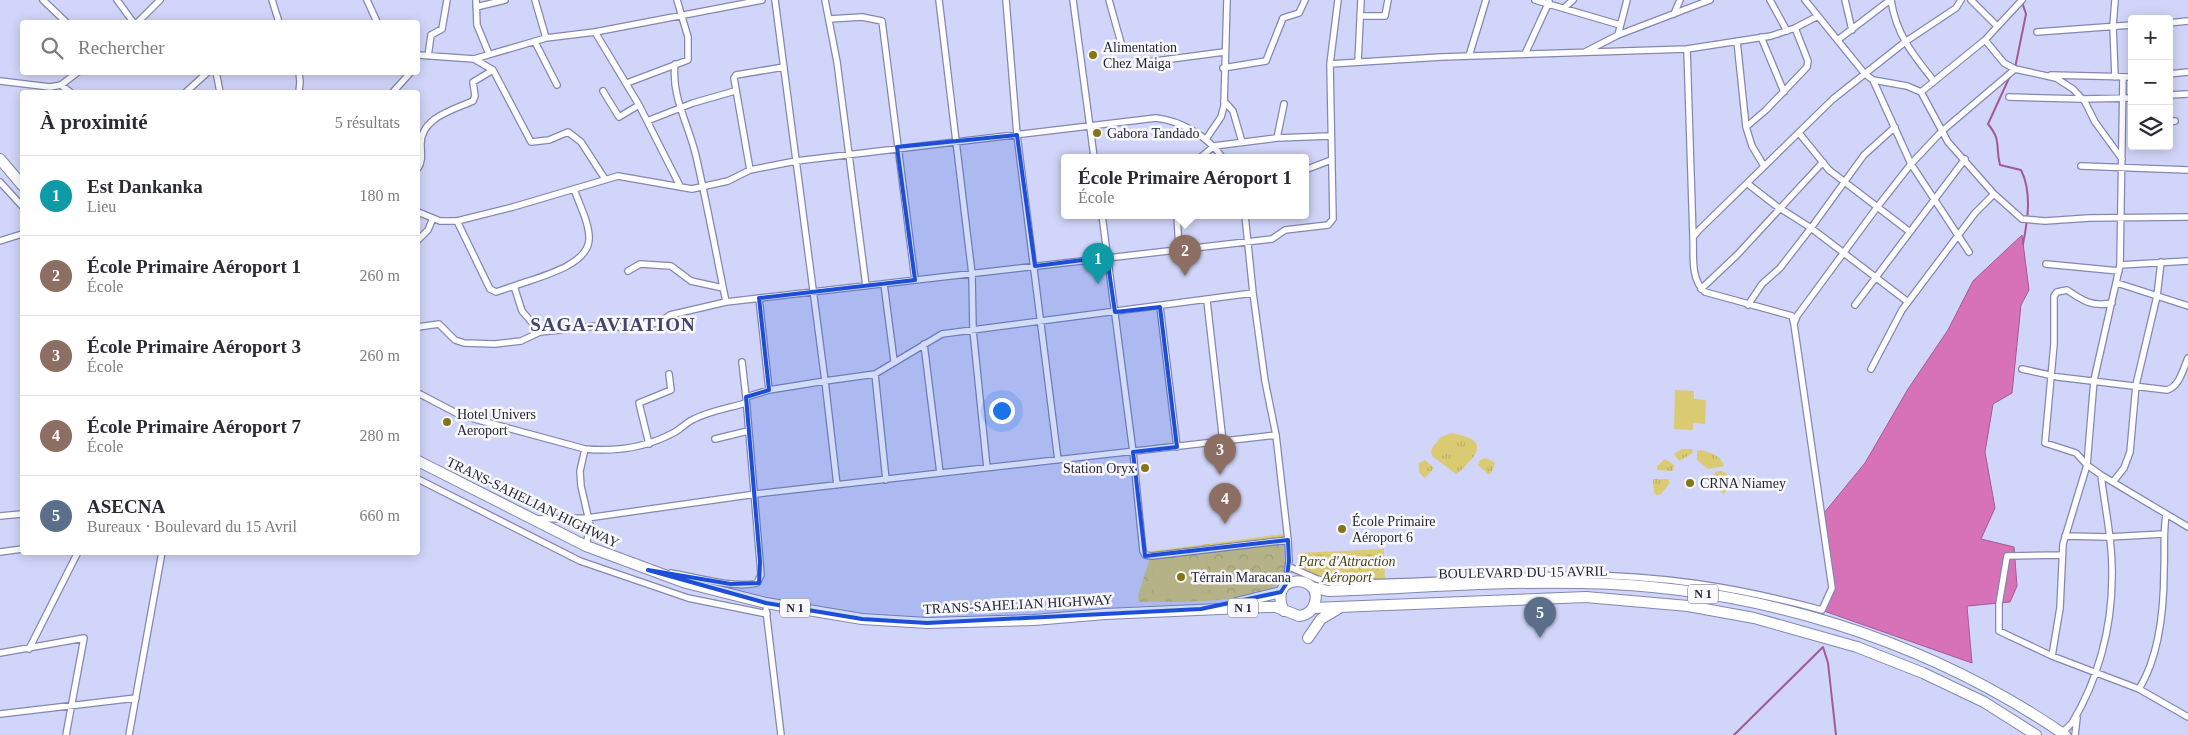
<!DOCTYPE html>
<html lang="fr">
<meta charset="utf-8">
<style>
body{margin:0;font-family:Georgia,serif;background:#f7f7f7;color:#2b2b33}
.controls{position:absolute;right:15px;top:15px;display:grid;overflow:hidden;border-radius:5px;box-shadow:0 2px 12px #0003}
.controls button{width:45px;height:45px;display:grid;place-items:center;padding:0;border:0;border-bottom:1px solid #e1e1e2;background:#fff;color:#2b2b33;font:25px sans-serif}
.you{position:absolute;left:1001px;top:410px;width:18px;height:18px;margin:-12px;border:4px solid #fff;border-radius:50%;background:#1a73e8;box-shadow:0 0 0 8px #1a73e833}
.badge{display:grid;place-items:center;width:32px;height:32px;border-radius:50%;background:#7c3aed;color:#fff;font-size:16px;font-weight:700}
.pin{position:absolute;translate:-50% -41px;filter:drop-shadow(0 1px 2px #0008)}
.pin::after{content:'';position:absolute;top:26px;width:18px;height:15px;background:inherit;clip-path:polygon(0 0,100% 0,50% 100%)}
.popup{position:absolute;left:1061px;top:154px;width:248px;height:65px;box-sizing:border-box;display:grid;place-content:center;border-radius:5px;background:#fff;filter:drop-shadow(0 1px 4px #0005);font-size:16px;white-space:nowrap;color:#7c7c81}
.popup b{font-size:19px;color:#2b2b33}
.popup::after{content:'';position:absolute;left:50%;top:100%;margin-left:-10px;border:10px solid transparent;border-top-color:#fff}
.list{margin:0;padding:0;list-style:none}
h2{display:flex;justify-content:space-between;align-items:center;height:65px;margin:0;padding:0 20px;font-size:21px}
h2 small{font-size:16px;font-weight:400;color:#7c7c81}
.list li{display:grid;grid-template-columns:32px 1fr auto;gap:15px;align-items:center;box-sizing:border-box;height:80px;padding:0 20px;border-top:1px solid #e1e1e2}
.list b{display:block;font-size:19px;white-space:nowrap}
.list p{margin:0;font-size:16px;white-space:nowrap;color:#7c7c81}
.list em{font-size:16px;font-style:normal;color:#7c7c81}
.icon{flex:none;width:28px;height:28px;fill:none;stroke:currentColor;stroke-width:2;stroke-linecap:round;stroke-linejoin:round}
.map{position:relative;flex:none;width:2188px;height:735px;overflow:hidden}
.search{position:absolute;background:#fff;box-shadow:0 2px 12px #0003;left:20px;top:20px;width:400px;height:55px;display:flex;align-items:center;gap:12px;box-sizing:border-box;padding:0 18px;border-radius:5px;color:#7c7c81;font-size:19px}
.panel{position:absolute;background:#fff;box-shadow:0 2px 12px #0003;left:20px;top:90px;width:400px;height:465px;border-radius:5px}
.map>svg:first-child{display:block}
.grass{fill:url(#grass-tufts)}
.forest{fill:url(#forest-crowns)}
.garden{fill:#dacb72}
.water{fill:#d772b9;stroke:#a15b92}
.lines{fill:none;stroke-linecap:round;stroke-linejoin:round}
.stream{stroke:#a15b92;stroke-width:2}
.street-casing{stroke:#8387b1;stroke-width:8}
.highway-casing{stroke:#8387b1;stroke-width:12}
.street{stroke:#fff;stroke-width:5.5}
.highway{stroke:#fff;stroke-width:10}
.marked{fill:#1d4ed8;fill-opacity:0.2;stroke:#1d4ed8;stroke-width:4;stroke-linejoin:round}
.poi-dot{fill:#847519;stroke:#f8f8fd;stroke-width:2}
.labels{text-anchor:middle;stroke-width:5;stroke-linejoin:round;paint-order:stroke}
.shield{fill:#f8f8fd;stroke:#646572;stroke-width:1}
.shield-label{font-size:12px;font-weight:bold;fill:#242637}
.poi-label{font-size:14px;fill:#242637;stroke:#f8f8fd;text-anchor:start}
.street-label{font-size:14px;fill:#242637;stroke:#f8f8fd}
.park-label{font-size:14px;font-style:italic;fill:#4e450e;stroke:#f8f8fd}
.district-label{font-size:19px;font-weight:bold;letter-spacing:1px;fill:#43466c;stroke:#f8f8fd}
</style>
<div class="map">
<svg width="2188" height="735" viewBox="0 0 2188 735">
<defs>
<pattern id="grass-tufts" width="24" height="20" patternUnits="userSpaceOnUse" patternTransform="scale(1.25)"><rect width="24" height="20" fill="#dacb72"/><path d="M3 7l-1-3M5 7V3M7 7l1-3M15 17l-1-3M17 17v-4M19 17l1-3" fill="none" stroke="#bbae63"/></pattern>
<pattern id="forest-crowns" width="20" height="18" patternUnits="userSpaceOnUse" patternTransform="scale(1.25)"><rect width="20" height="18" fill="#dacb72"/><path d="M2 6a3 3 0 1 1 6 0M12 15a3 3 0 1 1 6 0" fill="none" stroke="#bbae63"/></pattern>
</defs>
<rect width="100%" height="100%" fill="#d1d5f9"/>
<path class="grass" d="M1451 433C1468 436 1488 441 1470 461 1466 465 1461 471 1456 474L1432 456 1431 450 1441 437Z
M1682 449H1692L1693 453 1679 461 1674 454Z
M1701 450C1711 453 1721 455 1724 466L1708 469 1697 460V451Z
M1486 458 1495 463 1493 470 1489 475 1478 465 1480 460Z
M1665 459 1674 465 1673 471 1657 470V466Z
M1425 460 1434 468 1425 478C1419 475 1418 469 1419 463Z
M1717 471H1722L1727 474 1729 487 1724 494 1708 481Z
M1653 479H1668L1670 483 1661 494 1657 495 1654 493Z"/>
<path class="forest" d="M1283 534 1285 573C1276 607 1168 601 1139 602L1138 596 1152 551Z
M1384 549 1385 586 1325 587 1300 575 1297 553Z"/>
<path class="garden" d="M1675 390 1694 391V399L1706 400 1705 424 1693 423V430L1674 429Z
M1207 559 1210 590 1154 596 1152 564Z"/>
<path class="water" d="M2022 235 2029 290 2021 305 2012 393 1993 404 1985 452 1995 508 1981 539 2014 547 2017 586 2010 602 1967 606 1972 663 1824 611 1834 591 1824 513 1865 463 1908 389 1948 330 1973 281Z"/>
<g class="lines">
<path class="stream" d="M2015 68 2026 14 2022 2
M2010 76 1988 124C2002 141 1995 146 2000 165L2021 170C2032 192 2028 219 2023 244
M1734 735 1823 647 1828 663 1836 735"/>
<defs>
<path id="street" d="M43 0 66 22
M117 0 133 22
M272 0 279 22
M367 0 377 22
M476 0 477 25 489 54
M535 0 546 38
M825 0 837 62 866 286
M939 0 972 274 973 330 987 468
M1006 0 1017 135 1058 460
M1073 0 1094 157
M1109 0 1121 43
M1535 0 1620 25
M1770 0 1787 31
M1805 0 1865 74 1873 80 1907 86 1921 92 1948 142 1994 194 2022 219 2045 221 2089 218 2188 217
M1845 0 1852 30
M1891 0C1896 34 1913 55 1934 81
M1961 0 1956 8 1905 42 1833 99 1699 230 1693 237C1694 255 1690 279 1705 292L1792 316 1794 324 1797 316 1878 206 1911 164 1941 132 2015 69
M1971 0 1997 26
M2115 0 2113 26 2115 77
M476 7 505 0
M1564 8 1573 0
M1674 14 1680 0
M1360 16H1385L1388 0
M829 19 862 17 882 21 915 280
M138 22 160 0
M2169 23 2188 21
M595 32 639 105 680 186
M2037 32 2132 25
M1618 35 1627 0
M1761 37 1784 92
M1839 39 1890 0
M1985 40 2004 63 2015 69 2056 78 2073 89 2085 102 2095 122 2122 159
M1737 41 1746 127 1752 146 1764 166
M535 42 557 85
M1687 49 1693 237
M1585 52 1618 35 1710 0
M1525 54 1549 2
M418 55 474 59 546 38 595 32 762 0
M428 56 431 35 442 29 447 0
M1469 56 1486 0
M474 59 493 70 531 142 549 140 568 132 581 142 605 179
M1148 62 1224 52
M1358 62 1361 0
M675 64C671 97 689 125 696 156 707 204 716 253 726 302
M1330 64 1441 57 1687 49 1771 36 1795 28 1818 16
M1223 68 1266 61 1283 18 1299 13 1305 0
M216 72 220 92
M299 72 300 82 299 92
M2169 74 2188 72
M2051 75 2132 77
M1873 80 1911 164 1969 252
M0 81 50 87 61 85 78 72
M627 83 688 60V37L677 0
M61 85 70 92
M603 91 619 117 639 105
M186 92 208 72
M393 92 411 72
M1921 92 1985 40 2022 0
M2169 95 2188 94
M2009 97 2082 99 2132 98
M1224 101 1233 111 1242 142
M647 121 693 103 735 91
M2169 122 2175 121
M1746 127 1766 110 1807 67 1808 61 1795 28
M1799 133 1829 170 1910 232
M1277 138 1284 104
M1206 139 1221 117 1224 106 1227 0
M1201 157 1214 146 1277 138 1330 136
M2081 166 2188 170
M418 168C423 161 421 153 421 145 420 118 453 110 473 101L475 96 473 82 493 70
M750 170 734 78 736 75 784 67
M1305 170 1331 160
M0 182 22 206
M1748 184 1775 205 1811 228 1908 302
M418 212 440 221H457L513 207 618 176 692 189 728 181 750 170 796 161 1156 118C1182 121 1207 136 1222 157
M1102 215 1133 452 1143 551 1145 555 1152 556 1288 540
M1177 215 1179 249
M1245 215 1253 293 1265 381 1276 435 1288 540 1289 561 1286 584
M457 221 490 289 496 292 514 286 522 311 540 332
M418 240 428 230 433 218
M0 241 22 234
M2046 264 2119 271
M2120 265 2188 261
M628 271 640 264 671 266 691 281 723 288
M2117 283 2188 306
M884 284 894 361
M514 286C535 278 587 267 589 240 590 224 579 204 574 189
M1701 289 1737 255 1823 162
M759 298 769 390
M1207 301 1223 442
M1748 305 1762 284 1780 268 1811 228 1864 155 1895 127
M1855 305 1965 159
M1160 307 1177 447
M418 327 439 324 455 340 464 343 495 344 521 341 540 332 615 324 624 330 660 322 670 315 726 302 1272 239 1285 230 1328 225 1333 219 1330 64 1338 0
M924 344 940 473
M742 362 746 397
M1871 369 1902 310 1975 213 1994 194
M2022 369 2058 377 2167 390C2180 386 2183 369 2188 358
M875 374 886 480
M418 393 460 415 585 449C617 452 646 448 675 432 682 428 687 422 694 419 710 411 729 408 746 403
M715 439 748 431
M649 444 639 403 671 390 669 374
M585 449 580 471 581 486 590 525 586 546
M2101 475 2188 527
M418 479 580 561 688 598 767 614
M2113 482 2124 468 2130 452 2136 385 2157 296 2161 262
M837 485 825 381 875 374 942 334 1253 293
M2166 515C2163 534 2165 550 2164 569 2164 608 2160 655 2139 689L2188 717
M0 516 22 514
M538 519 587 518 756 494 1276 435
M2065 536 2109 537 2163 534
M0 552 22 549
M2062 555 2007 556 1999 604V631L2052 656 2139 689
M1292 568 1317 579 1332 583C1411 584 1489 576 1567 575 1656 574 1736 587 1822 610L1832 588 1794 324
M671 573C695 577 734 589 757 583L761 575 760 562 746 397 769 390 825 381 775 0
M766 610 781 735
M29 649 78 552
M0 653 84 638 66 735
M2052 656 2060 608 2063 544 2087 465 2094 380 2120 265 2123 77
M0 714 136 698
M2059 731 2065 730 2072 723C2098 680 2112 628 2112 577 2113 543 2105 509 2101 475L2087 465 2076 453 2045 443 2054 344V296L2057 292 2067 290C2083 301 2092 307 2112 303
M129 735 162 552
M2075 735 2077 718"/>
<path id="highway" d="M0 159 22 185
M418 461 586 546 686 583 766 603 862 619 927 623 1034 620 1105 614 1266 607H1276L1299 616C1307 615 1313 611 1315 602 1323 574 1266 572 1284 611
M1312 587 1328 591C1413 588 1498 581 1582 583 1753 586 1924 638 2065 735
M1236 603 1281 592
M1313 608 1586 597 1688 606 1754 618 1857 647 1923 673 1984 702 2036 735
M1308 638 1321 619 1341 607"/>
</defs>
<use href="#street" class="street-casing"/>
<use href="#highway" class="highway-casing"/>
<use href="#street" class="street"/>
<use href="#highway" class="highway"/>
</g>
<path class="marked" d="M1017 135 1035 266 1107 257 1115 312 1160 307 1177 447 1133 452 1145 556 1288 540 1289 561 1286 584 1281 592 1201 609 927 623 862 619 766 603 648 570 731 584 759 583 760 562 746 397 769 390 759 298 915 280 897 147Z"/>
<g class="poi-dot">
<circle cx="1093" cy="55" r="5"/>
<circle cx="1097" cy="133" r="5"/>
<circle cx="447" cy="422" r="5"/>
<circle cx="1145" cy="468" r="5"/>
<circle cx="1690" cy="483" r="5"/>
<circle cx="1342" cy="529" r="5"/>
<circle cx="1181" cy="577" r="5"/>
</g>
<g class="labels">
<g class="shield">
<rect x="1688" y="584.5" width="30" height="19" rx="4"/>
<rect x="780" y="598.5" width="30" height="19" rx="4"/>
<rect x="1228" y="598.5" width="30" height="19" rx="4"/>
</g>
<g class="shield-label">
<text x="1703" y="598">N 1</text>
<text x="795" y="612">N 1</text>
<text x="1243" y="612">N 1</text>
</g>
<g class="poi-label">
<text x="1103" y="52">Alimentation<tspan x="1103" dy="16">Chez Maiga</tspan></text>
<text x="1107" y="138">Gabora Tandado</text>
<text x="457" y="419">Hotel Univers<tspan x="457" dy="16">Aeroport</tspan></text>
<text x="1135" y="473" text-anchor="end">Station Oryx</text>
<text x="1700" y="488">CRNA Niamey</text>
<text x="1352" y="526">École Primaire<tspan x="1352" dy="16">Aéroport 6</tspan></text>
<text x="1191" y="582">Térrain Maracana</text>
</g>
<g class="street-label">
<text transform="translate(533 502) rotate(26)" y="5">TRANS-SAHELIAN HIGHWAY</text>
<text transform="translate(1523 572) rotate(-1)" y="5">BOULEVARD DU 15 AVRIL</text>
<text transform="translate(1018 604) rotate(-3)" y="5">TRANS-SAHELIAN HIGHWAY</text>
</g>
<g class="park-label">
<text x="1347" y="566">Parc d'Attraction<tspan x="1347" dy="16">Aéroport</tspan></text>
</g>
<g class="district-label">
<text x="613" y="331">SAGA-AVIATION</text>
</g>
</g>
</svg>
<div class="controls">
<button>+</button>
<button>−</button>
<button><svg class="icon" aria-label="layers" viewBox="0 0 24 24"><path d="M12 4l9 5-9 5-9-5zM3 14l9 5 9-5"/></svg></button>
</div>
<div class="you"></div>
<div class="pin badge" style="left:1098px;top:284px;background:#0f9aa8">1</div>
<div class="pin badge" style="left:1185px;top:276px;background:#8d6e63">2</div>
<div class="popup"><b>École Primaire Aéroport 1</b>École</div>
<div class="pin badge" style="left:1220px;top:475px;background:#8d6e63">3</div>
<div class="pin badge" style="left:1225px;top:524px;background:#8d6e63">4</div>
<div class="pin badge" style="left:1540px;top:638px;background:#5c6f8a">5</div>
<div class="search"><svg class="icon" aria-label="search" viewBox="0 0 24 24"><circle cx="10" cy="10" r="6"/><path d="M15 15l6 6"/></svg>Rechercher</div>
<section class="panel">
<h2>À proximité<small>5 résultats</small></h2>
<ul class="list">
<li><span class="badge" style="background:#0f9aa8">1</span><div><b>Est Dankanka</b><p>Lieu</p></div><em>180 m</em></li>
<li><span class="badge" style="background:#8d6e63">2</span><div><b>École Primaire Aéroport 1</b><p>École</p></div><em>260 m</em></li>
<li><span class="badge" style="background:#8d6e63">3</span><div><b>École Primaire Aéroport 3</b><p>École</p></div><em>260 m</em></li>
<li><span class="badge" style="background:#8d6e63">4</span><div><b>École Primaire Aéroport 7</b><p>École</p></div><em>280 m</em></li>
<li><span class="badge" style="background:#5c6f8a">5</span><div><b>ASECNA</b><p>Bureaux · Boulevard du 15 Avril</p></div><em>660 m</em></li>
</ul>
</section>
</div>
